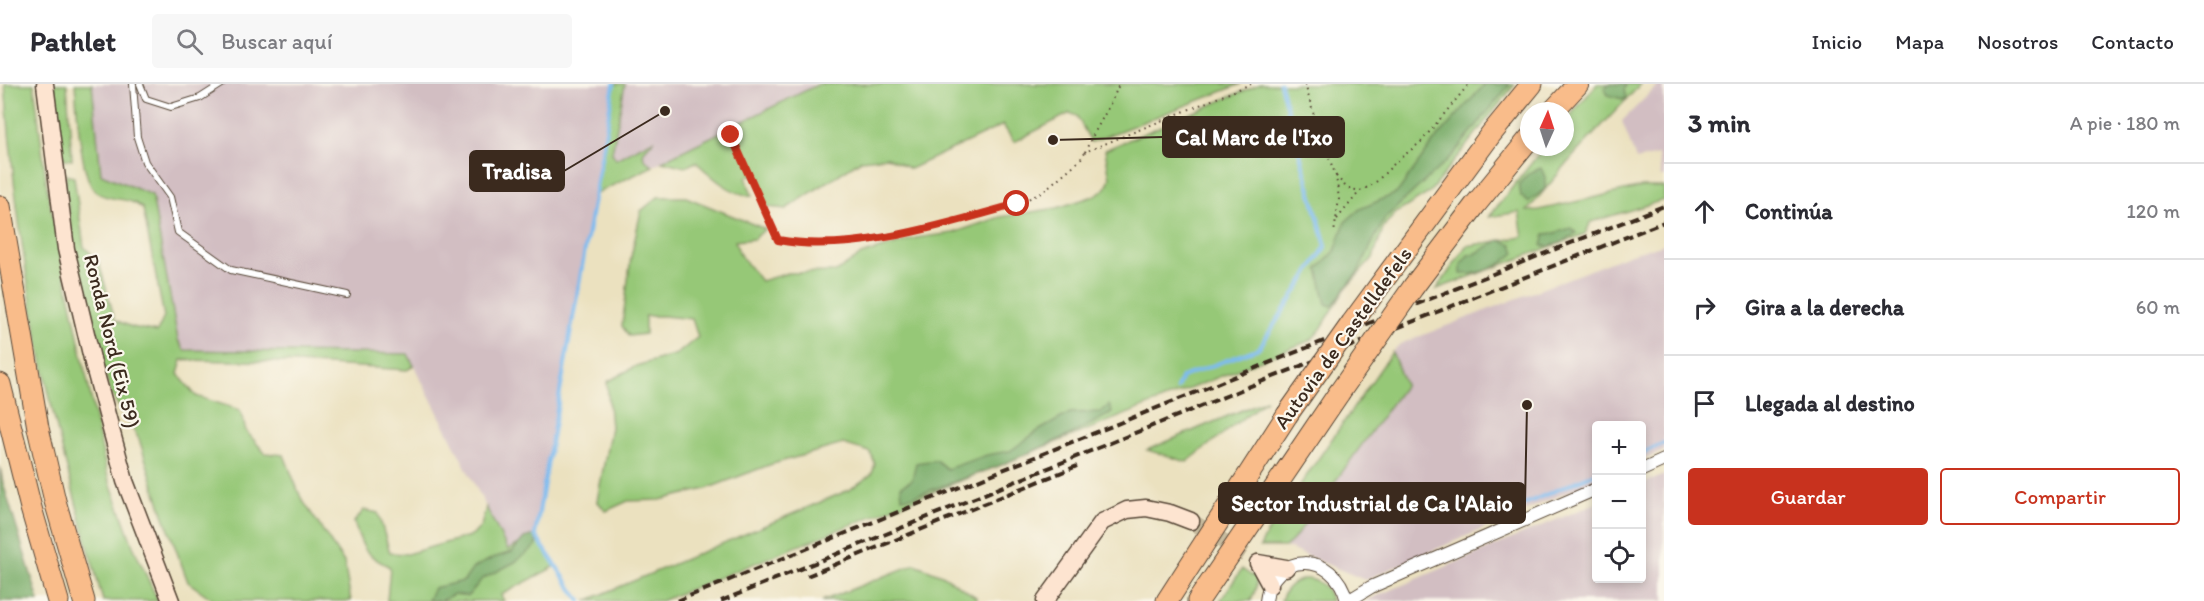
<!DOCTYPE html>
<html lang="es">
<meta charset="utf-8">
<style>
body{margin:0;font-family:Itim,sans-serif;background:#f7f7f7;color:#2b2b33}
.controls{position:absolute;right:18px;bottom:18px;display:grid;overflow:hidden;border-radius:6px;box-shadow:0 3px 9px #0003}
.controls button{width:54px;height:54px;display:grid;place-items:center;padding:0;border:0;border-bottom:2px solid #e1e1e2;background:#fff;color:#2b2b33;font:30px sans-serif}
.compass{position:absolute;left:1520px;top:18px;width:54px;height:54px;border-radius:50%;background:#fff;box-shadow:0 3px 9px #0003;rotate:3deg}
.stop{position:absolute;width:18px;height:18px;margin:-14px;border:4px solid #c8321e;border-radius:50%;background:#fff}
.stop.end{background:#c8321e;border-color:#fff;box-shadow:0 2px 6px #0008}
.list{margin:0;padding:0;list-style:none}
h2{display:flex;justify-content:space-between;align-items:center;height:78px;margin:0;padding:0 24px;font-size:26px}
h2 small{font-size:20px;font-weight:400;color:#7c7c81}
.list li{display:grid;grid-template-columns:39px 1fr auto;gap:18px;align-items:center;box-sizing:border-box;height:96px;padding:0 24px;border-top:2px solid #e1e1e2}
.list b{display:block;font-size:22px;white-space:nowrap}
.list em{font-size:20px;font-style:normal;color:#7c7c81}
.actions{display:flex;gap:12px;padding:18px 24px}
.actions a{flex:1;padding:14px 0;border:2px solid #c8321e;border-radius:6px;text-align:center;font-size:21px;color:#c8321e}
.actions .main{background:#c8321e;color:#fff}
.icon{flex:none;width:33px;height:33px;fill:none;stroke:currentColor;stroke-width:2;stroke-linecap:round;stroke-linejoin:round}
.map{position:relative;flex:none;width:1664px;height:517px;overflow:hidden}
header{display:flex;align-items:center;gap:36px;box-sizing:border-box;height:84px;padding:0 30px;background:#fff;border-bottom:2px solid #e1e1e2}
header strong{font-size:28px}
nav{display:flex;gap:33px;margin-inline-start:auto;font-size:21px}
.search{width:420px;height:54px;background:#f7f7f7;display:flex;align-items:center;gap:15px;box-sizing:border-box;padding:0 21px;border-radius:6px;color:#7c7c81;font-size:22px}
main{display:flex}
aside{flex:1;background:#fff}
.map>svg:first-child{display:block}
.industrial{fill:#d2bec2}
.green{fill:#96c877;stroke:#68794a;stroke-width:1.5}
.forest{fill:#78ac68;stroke:#5a6b43;stroke-width:1.5}
.lines{fill:none;stroke-linecap:round;stroke-linejoin:round}
.stream{stroke:#7dbbf0;stroke-width:4}
.secondary-tunnel{stroke:#c8bc9f;stroke-width:16;stroke-dasharray:16 8;stroke-linecap:butt}
.service-casing{stroke:#554536;stroke-width:8}
.minor-casing{stroke:#554536;stroke-width:14}
.secondary-casing{stroke:#554536;stroke-width:19}
.motorway-casing{stroke:#554536;stroke-width:23}
.path{stroke:#554536;stroke-width:2;stroke-dasharray:1.5 4.5;stroke-linecap:butt}
.service{stroke:#fff;stroke-width:6}
.minor{stroke:#fff;stroke-width:12}
.secondary{stroke:#fde4d0;stroke-width:16}
.motorway{stroke:#f9bc8a;stroke-width:21}
.rail{stroke:#3b2a1e;stroke-width:4;stroke-dasharray:9 4.5;stroke-linecap:butt}
.motorway-bridge-casing{stroke:#554536;stroke-width:23;stroke-linecap:butt}
.motorway-bridge{stroke:#f9bc8a;stroke-width:21}
.route{stroke:#c8321e;stroke-width:8}
.labels{text-anchor:middle;stroke-width:4.5;stroke-linejoin:round;paint-order:stroke}
.street-label{font-size:21px;fill:#3b2a1e;stroke:#fbf7ec}
.leader{fill:none;stroke:#3b2a1e;stroke-width:2}
.callout-dot{fill:#3b2a1e;stroke:#fbf7ec;stroke-width:2}
.callout{fill:#3b2a1e;stroke:#3b2a1e;stroke-width:2}
.callout-label{font-size:22px;text-anchor:middle;font-weight:bold;fill:#fff}
</style>
<header>
<strong>Pathlet</strong>
<div class="search"><svg class="icon" aria-label="search" viewBox="0 0 24 24"><circle cx="10" cy="10" r="6"/><path d="M15 15l6 6"/></svg>Buscar aquí</div>
<nav><a>Inicio</a><a>Mapa</a><a>Nosotros</a><a>Contacto</a></nav>
</header>
<main>
<div class="map">
<svg width="1664" height="517" viewBox="0 0 1664 517">
<rect width="100%" height="100%" fill="#fbf7ec"/>
<filter id="ink" filterUnits="userSpaceOnUse"><feTurbulence type="fractalNoise" baseFrequency=".0167" numOctaves="2"/><feDisplacementMap in="SourceGraphic" scale="12" xChannelSelector="R" yChannelSelector="G"/><feConvolveMatrix kernelMatrix="1 2 1 2 8 2 1 2 1" color-interpolation-filters="sRGB"/></filter>
<filter id="wash" filterUnits="userSpaceOnUse"><feTurbulence type="fractalNoise" baseFrequency=".008" numOctaves="4" result="noise"/><feDisplacementMap in="SourceGraphic" scale="24" xChannelSelector="R" yChannelSelector="G"/><feGaussianBlur stdDeviation="1.35" result="paint"/><feColorMatrix in="noise" values="0 0 0 0 0 0 0 0 0 0 0 0 0 0 0 0 0 1.4 0 .05"/><feComposite in="paint" operator="in"/></filter>
<g filter="url(#wash)">
<rect width="100%" height="100%" fill="#ebe1bf"/>
<path class="industrial" d="M92 0H819L595 110 535 451 508 466 408 270 184 266 178 256 152 111 101 90Z
M1659 0H1664V93H1661L1658 71 1636 76 1622 37Z
M1664 160V367L1642 376V342H1596V396L1365 496 1285 463 1293 456 1405 301 1392 268 1400 260 1631 170Z
M1664 391V517H1365L1596 419V494H1642V400Z"/>
<path class="green" d="M5 0H34L47 105 107 390 133 462 158 517H103C85 451 66 386 51 319 27 214 13 107 5 0Z
M54 0H67L72 76 64 75 59 63Z
M75 0H92L101 90 152 111 178 256 184 266 408 270 414 282 407 286 280 278 182 276 178 290 196 312 240 326 246 347 265 369 284 371 301 414 344 478 351 517H215L188 498 163 430 139 355 110 308 75 170 65 104 66 91 74 93 84 163 98 176 115 236 132 243 157 248 164 233 143 125C129 111 111 119 96 108 80 96 77 22 75 0Z
M614 0H625L612 69 616 75 655 55 643 68 644 75 653 82 595 110Z
M819 0H1241L1091 58 1077 32 1070 29 1014 58 1003 41 910 85 887 73 861 76 786 125 768 123 752 90 746 93 752 112C730 110 712 93 696 78L685 83 662 77Z
M1260 0H1515L1429 109 1396 129 1384 142 1373 174 1345 205 1321 245 1311 256 661 517H586L849 406 872 390 875 380 870 368 843 360 769 381 706 405 660 416 628 417 606 427 597 417 611 343 607 298 636 282 677 270 698 253 692 235 664 232H645V250L629 252 622 242 631 173 641 127 658 113H686L765 145 754 155 735 157 740 171 761 197 788 189 836 188 861 171 916 154 953 149 1000 133 1057 124 1097 111 1106 104 1110 94 1105 66Z
M1597 0H1641L1575 70 1527 127 1539 126 1642 103H1664V116L1591 138 1585 150 1437 205 1466 162 1523 153 1519 128 1489 133 1544 63H1565V38Z
M1392 268 1405 301 1293 456 1285 463H1260L1267 449Z
M1266 316 1187 378 1147 366Z
M486 423 508 466 535 451 556 482 501 511 504 517H387L390 483C363 470 363 465 354 438L364 426 378 429 390 469 407 470 473 451 481 442Z
M915 480 944 492 976 513 977 517H822Z
M1242 485 1252 492 1254 490C1259 500 1255 507 1251 517H1220Z
M1302 495C1317 494 1328 502 1331 517H1281C1284 505 1291 499 1302 495Z"/>
<path class="forest" d="M1485 0H1510L1453 71 1385 134 1358 188 1332 222 1326 220 1318 185 1335 167 1345 138 1360 125 1397 109 1435 56Z
M1607 0H1627L1624 5 1626 16 1608 11 1605 4Z
M1541 84 1545 93V105L1528 118 1521 112 1519 100 1529 89Z
M1571 144 1576 149C1565 157 1555 163 1542 162L1545 150 1555 149Z
M1499 156 1512 160 1515 169C1500 182 1481 191 1461 190V180L1468 171 1475 170Z
M1109 321 1112 329 1074 349 999 382 911 413 902 414 901 402 912 396 916 379 936 376 947 385 987 371 1010 367 1038 347 1070 329 1101 328Z
M0 383 3 399 39 517H0Z
M535 451 537 461 515 478 482 495 468 512 454 510 441 517 428 516 434 504 464 497 473 484 493 474 512 468 524 454Z"/>
<g class="lines">
<path class="stream" d="M1177 304 1182 293 1259 264 1326 162 1280 0
M1642 369 1664 359
M1513 425 1596 389
M580 517 535 451 614 0"/>
</g>
</g>
<g filter="url(#ink)">
<g class="lines">
<path class="secondary-tunnel" d="M1191 437 1258 479"/>
<defs>
<path id="service" d="M133 0 137 53 145 78 170 113 178 148 231 186 347 211
M140 0 146 15 171 23 200 14 222 0"/>
<path id="minor" d="M1642 386 1664 376
M1266 517C1271 468 1335 465 1347 517
M1348 517 1371 503 1596 405"/>
<path id="secondary" d="M45 0 66 165 93 279 125 397 171 517
M1258 479 1286 484
M1258 479 1270 501
M1045 517 1102 438 1127 426 1146 424 1170 429 1191 437"/>
<path id="motorway" d="M1553 27 1578 0
M0 122 38 344 55 417 84 517
M1414 202 1476 120 1529 55
M1352 239 1491 50 1532 0
M0 300 31 424 58 517
M1167 517 1287 331
M1198 517 1339 309"/>
</defs>
<use href="#service" class="service-casing"/>
<use href="#minor" class="minor-casing"/>
<use href="#secondary" class="secondary-casing"/>
<use href="#motorway" class="motorway-casing"/>
<path class="path" d="M1305 0 1319 49 1336 92 1339 115 1334 149
M731 51 778 156 792 159 839 160 940 141 1017 120 1041 109 1080 76 1085 68 1251 0
M1085 68C1095 45 1110 24 1119 0
M1336 92 1347 104 1360 107 1374 100 1398 76 1421 58 1469 0
M1337 135 1360 107"/>
<use href="#service" class="service"/>
<use href="#minor" class="minor"/>
<use href="#secondary" class="secondary"/>
<use href="#motorway" class="motorway"/>
<path class="rail" d="M807 492 1077 382
M677 517 1256 284 1664 122
M721 517 1258 299 1664 138"/>
<defs>
<path id="motorway-bridge" d="M1339 309 1414 202
M1287 331 1352 239"/>
</defs>
<use href="#motorway-bridge" class="motorway-bridge-casing"/>
<use href="#motorway-bridge" class="motorway-bridge"/>
</g>
</g>
<g class="lines" filter="url(#ink)">
<path class="route" d="M731 51 778 156C851 170 946 140 1017 120"/>
</g>
<g class="labels">
<g class="street-label">
<text transform="translate(1343 254) rotate(-54)" y="7">Autovia de Castelldefels</text>
<text transform="translate(112 257) rotate(76)" y="7">Ronda Nord (Eix 59)</text>
</g>
</g>
<path class="leader" d="M1053 56L1163 53M665 27L564 87M1527 321L1525 419"/>
<g class="callout-dot">
<circle cx="1053" cy="56" r="6"/>
<circle cx="665" cy="27" r="6"/>
<circle cx="1527" cy="321" r="6"/>
</g>
<g class="callout">
<rect x="1163" y="33" width="181" height="40" rx="6"/>
<rect x="470" y="67" width="94" height="40" rx="6"/>
<rect x="1219" y="399" width="306" height="40" rx="6"/>
</g>
<g class="callout-label">
<text x="1254" y="61">Cal Marc de l'Ixo</text>
<text x="517" y="95">Tradisa</text>
<text x="1372" y="427">Sector Industrial de Ca l'Alaio</text>
</g>
</svg>
<div class="controls">
<button>+</button>
<button>−</button>
<button><svg class="icon" aria-label="locate" viewBox="0 0 24 24"><circle cx="12" cy="12" r="6"/><path d="M12 2v4M12 18v4M2 12h4M18 12h4"/></svg></button>
</div>
<svg class="compass" viewBox="-18 -18 36 36"><path d="M0-13l5 13h-10z" fill="#e53935"/><path d="M0 13l5-13h-10z" fill="#7c7c81"/></svg>
<div class="stop" style="left:1017px;top:120px"></div>
<div class="stop end" style="left:731px;top:51px"></div>
</div>
<aside>
<h2>3 min<small>A pie · 180 m</small></h2>
<ul class="list">
<li><svg class="icon" aria-label="ahead" viewBox="0 0 24 24"><path d="M12 20V5M6 11l6-6 6 6"/></svg><div><b>Continúa</b></div><em>120 m</em></li>
<li><svg class="icon" aria-label="right" viewBox="0 0 24 24"><path d="M7 20v-9h11M14 6l5 5-5 5"/></svg><div><b>Gira a la derecha</b></div><em>60 m</em></li>
<li><svg class="icon" aria-label="arrive" viewBox="0 0 24 24"><path d="M6 21V4h12l-3 4 3 4H6"/></svg><div><b>Llegada al destino</b></div></li>
</ul>
<div class="actions"><a class="main">Guardar</a><a>Compartir</a></div>
</aside>
</main>
